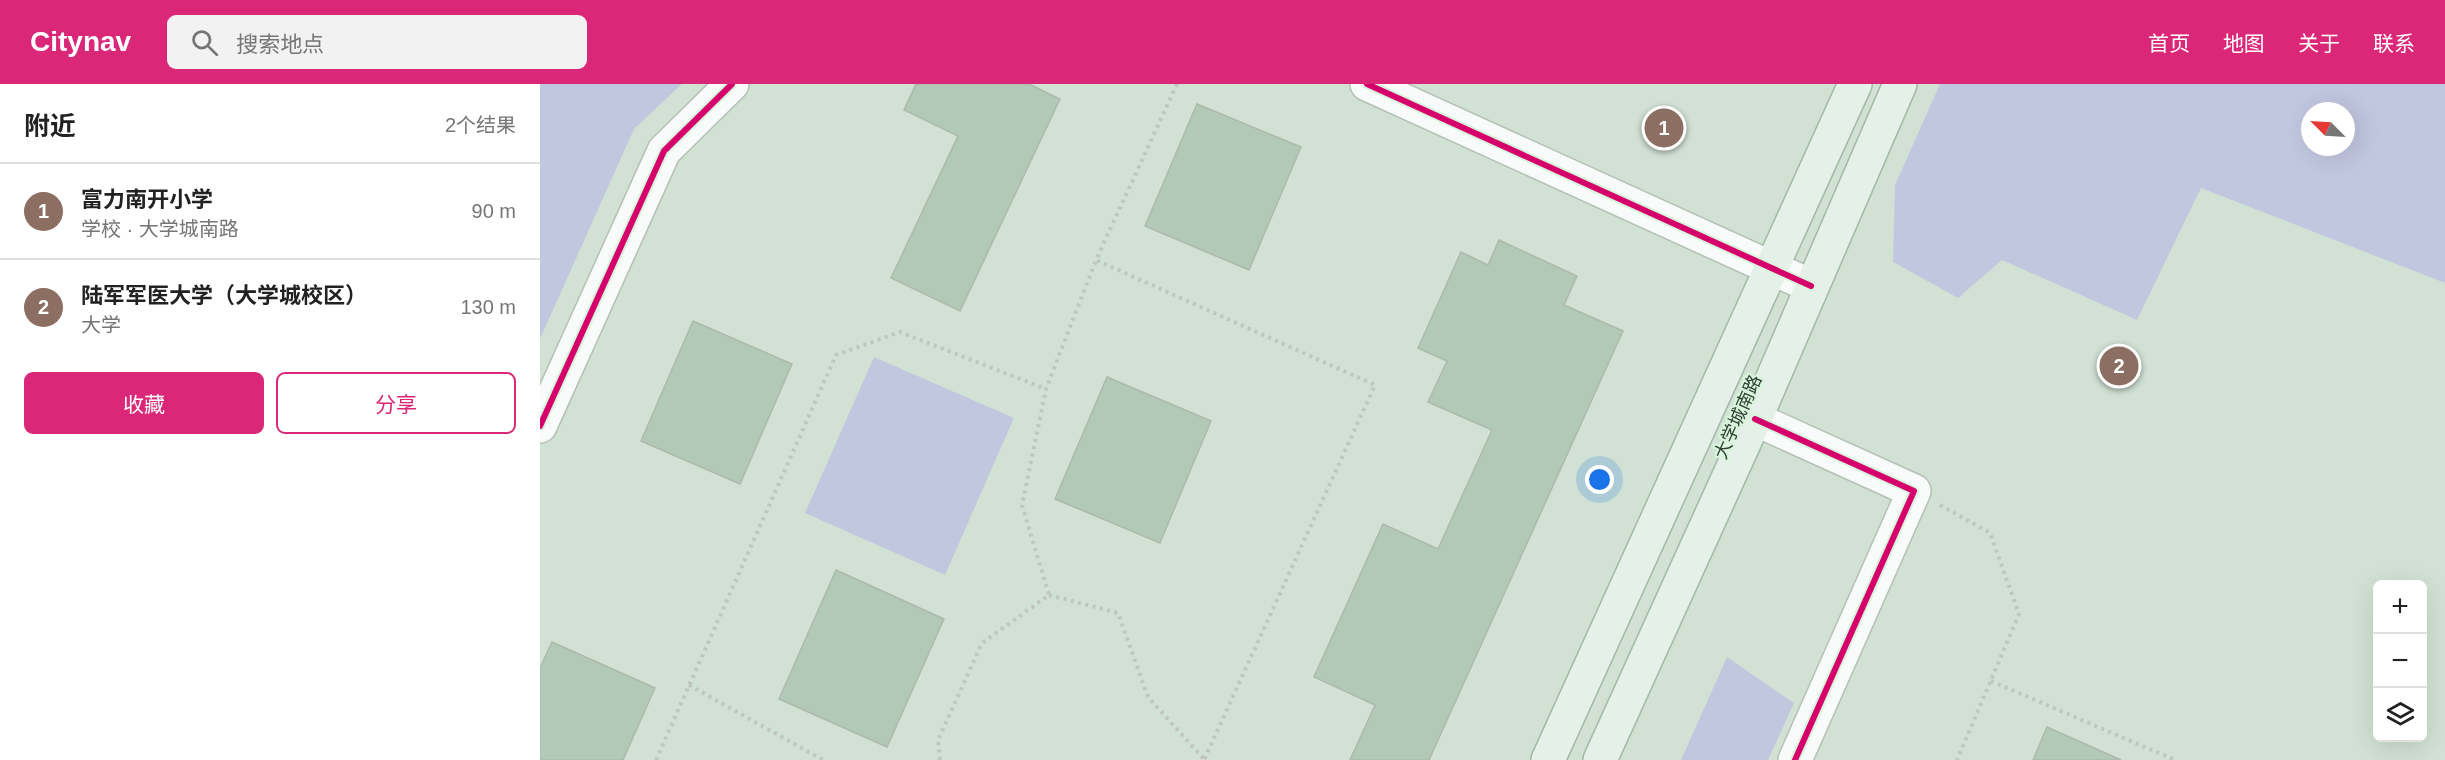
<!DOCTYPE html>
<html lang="zh">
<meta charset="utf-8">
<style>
body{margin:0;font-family:Helvetica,"Noto Sans SC",sans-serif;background:#f2f2f2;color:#222}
.controls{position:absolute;right:18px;bottom:18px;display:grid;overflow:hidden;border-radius:9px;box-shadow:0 6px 24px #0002}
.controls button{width:54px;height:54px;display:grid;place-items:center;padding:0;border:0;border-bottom:2px solid #e0e0e0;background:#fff;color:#222;font:30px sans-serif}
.compass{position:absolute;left:1761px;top:18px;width:54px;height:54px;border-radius:50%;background:#fff;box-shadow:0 6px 24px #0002;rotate:294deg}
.you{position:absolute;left:1060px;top:396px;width:21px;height:21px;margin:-15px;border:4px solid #fff;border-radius:50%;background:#1a73e8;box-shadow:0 0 0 9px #1a73e833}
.badge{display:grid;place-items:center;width:39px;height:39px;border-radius:50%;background:#db2777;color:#fff;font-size:20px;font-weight:700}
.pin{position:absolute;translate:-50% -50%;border:3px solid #fff;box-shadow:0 2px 6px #0006}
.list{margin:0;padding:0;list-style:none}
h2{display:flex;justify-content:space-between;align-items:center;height:78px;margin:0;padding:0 24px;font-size:26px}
h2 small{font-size:20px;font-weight:400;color:#767676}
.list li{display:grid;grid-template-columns:39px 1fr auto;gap:18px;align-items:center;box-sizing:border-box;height:96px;padding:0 24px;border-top:2px solid #e0e0e0}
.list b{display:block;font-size:22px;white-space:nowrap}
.list p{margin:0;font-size:20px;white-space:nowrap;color:#767676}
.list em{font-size:20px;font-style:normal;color:#767676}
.actions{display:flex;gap:12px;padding:18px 24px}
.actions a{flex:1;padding:14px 0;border:2px solid #db2777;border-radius:9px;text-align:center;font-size:21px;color:#db2777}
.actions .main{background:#db2777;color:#fff}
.icon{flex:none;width:33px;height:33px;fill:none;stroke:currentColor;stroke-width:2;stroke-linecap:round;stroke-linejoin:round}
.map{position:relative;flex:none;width:1905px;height:676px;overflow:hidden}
header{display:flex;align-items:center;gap:36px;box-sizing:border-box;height:84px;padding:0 30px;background:#db2777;color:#fff}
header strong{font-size:28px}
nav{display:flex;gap:33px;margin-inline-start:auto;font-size:21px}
.search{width:420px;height:54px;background:#f2f2f2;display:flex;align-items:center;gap:15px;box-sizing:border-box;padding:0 21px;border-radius:9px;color:#767676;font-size:22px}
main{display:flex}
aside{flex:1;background:#fff}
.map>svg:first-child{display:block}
.green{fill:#c2c7e0;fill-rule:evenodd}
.building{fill:#b3c9b7;stroke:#acb9ae;stroke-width:1.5}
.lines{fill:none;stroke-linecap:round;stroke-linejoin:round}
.minor-casing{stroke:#b4c0b6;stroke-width:36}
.major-casing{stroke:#a2b9a7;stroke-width:36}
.path{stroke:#bfc5c0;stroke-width:4;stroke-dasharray:3 4.5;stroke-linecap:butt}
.minor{stroke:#f8fbf9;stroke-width:33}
.major{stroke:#e5f0e8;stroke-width:33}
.cycleway-casing{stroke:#d8f5dc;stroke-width:10}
.cycleway{stroke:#d6006c;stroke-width:6}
.labels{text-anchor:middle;stroke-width:4.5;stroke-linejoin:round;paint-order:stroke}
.street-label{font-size:18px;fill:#323e34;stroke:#d8f5dc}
</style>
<header>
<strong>Citynav</strong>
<div class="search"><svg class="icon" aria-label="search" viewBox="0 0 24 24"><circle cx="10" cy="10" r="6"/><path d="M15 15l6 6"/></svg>搜索地点</div>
<nav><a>首页</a><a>地图</a><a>关于</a><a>联系</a></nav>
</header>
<main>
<aside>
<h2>附近<small>2个结果</small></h2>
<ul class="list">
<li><span class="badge" style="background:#8d6e63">1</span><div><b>富力南开小学</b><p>学校 · 大学城南路</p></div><em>90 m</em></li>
<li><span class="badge" style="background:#8d6e63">2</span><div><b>陆军军医大学（大学城校区）</b><p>大学</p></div><em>130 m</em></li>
</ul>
<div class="actions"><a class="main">收藏</a><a>分享</a></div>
</aside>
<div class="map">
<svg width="1905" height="676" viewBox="0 0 1905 676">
<rect width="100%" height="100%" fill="#d1e2d4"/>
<path class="green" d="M0 0H142L94 45 0 255Z
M1400 0H1905V199L1661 104 1597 236 1462 176 1418 214 1353 178 1355 101ZM1770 27H1806V63H1770Z
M334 273 474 334 405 491 265 429Z
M1187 573 1254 619 1228 676H1141Z"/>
<path class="building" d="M376 0H489L520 15 420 227 351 194 418 52 364 26Z
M657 20 761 63 709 186 605 142Z
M959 156 1037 192 1024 221 1083 247 889 676H810L835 621 774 593 843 440 898 465 952 346 888 318 907 277 878 264 921 168 948 181Z
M153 237 252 280 200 400 101 357Z
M567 293 671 337 620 459 515 415Z
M296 486 404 535 347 663 239 615Z
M12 558 115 604 83 676H0V584Z
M1507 643 1581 676H1493Z"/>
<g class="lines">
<defs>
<path id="minor" d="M827 0 1271 202
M1215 335 1374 407 1255 676
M0 342 124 67 192 0"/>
<path id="major" d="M1008 676 1315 0
M1060 676 1215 335 1360 0"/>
</defs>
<use href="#minor" class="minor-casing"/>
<use href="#major" class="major-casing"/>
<path class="path" d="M637 0 556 176 835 301 664 676
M1400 421 1450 449 1479 530 1417 676
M509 511 578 529 608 613 665 676
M1451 597 1635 676
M149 601 283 676
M116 676 296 271 360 248 506 305
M400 676 398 656 442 559 509 511 482 421 506 305 556 176"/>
<use href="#minor" class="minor"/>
<use href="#major" class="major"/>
<defs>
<path id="cycleway" d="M827 0 1271 202
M1215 335 1374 407 1255 676
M0 342 124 67 192 0"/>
</defs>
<use href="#cycleway" class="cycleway-casing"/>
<use href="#cycleway" class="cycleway"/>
</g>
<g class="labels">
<g class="street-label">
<text transform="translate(1198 333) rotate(-66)" y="6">大学城南路</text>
</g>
</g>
</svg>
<div class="controls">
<button>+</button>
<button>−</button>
<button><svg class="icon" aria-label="layers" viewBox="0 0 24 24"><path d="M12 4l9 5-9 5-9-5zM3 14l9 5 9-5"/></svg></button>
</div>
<svg class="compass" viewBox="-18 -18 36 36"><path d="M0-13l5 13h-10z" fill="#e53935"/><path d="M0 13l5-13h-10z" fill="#767676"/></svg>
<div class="you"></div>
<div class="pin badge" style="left:1124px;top:44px;background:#8d6e63">1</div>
<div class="pin badge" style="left:1579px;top:282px;background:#8d6e63">2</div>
</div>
</main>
